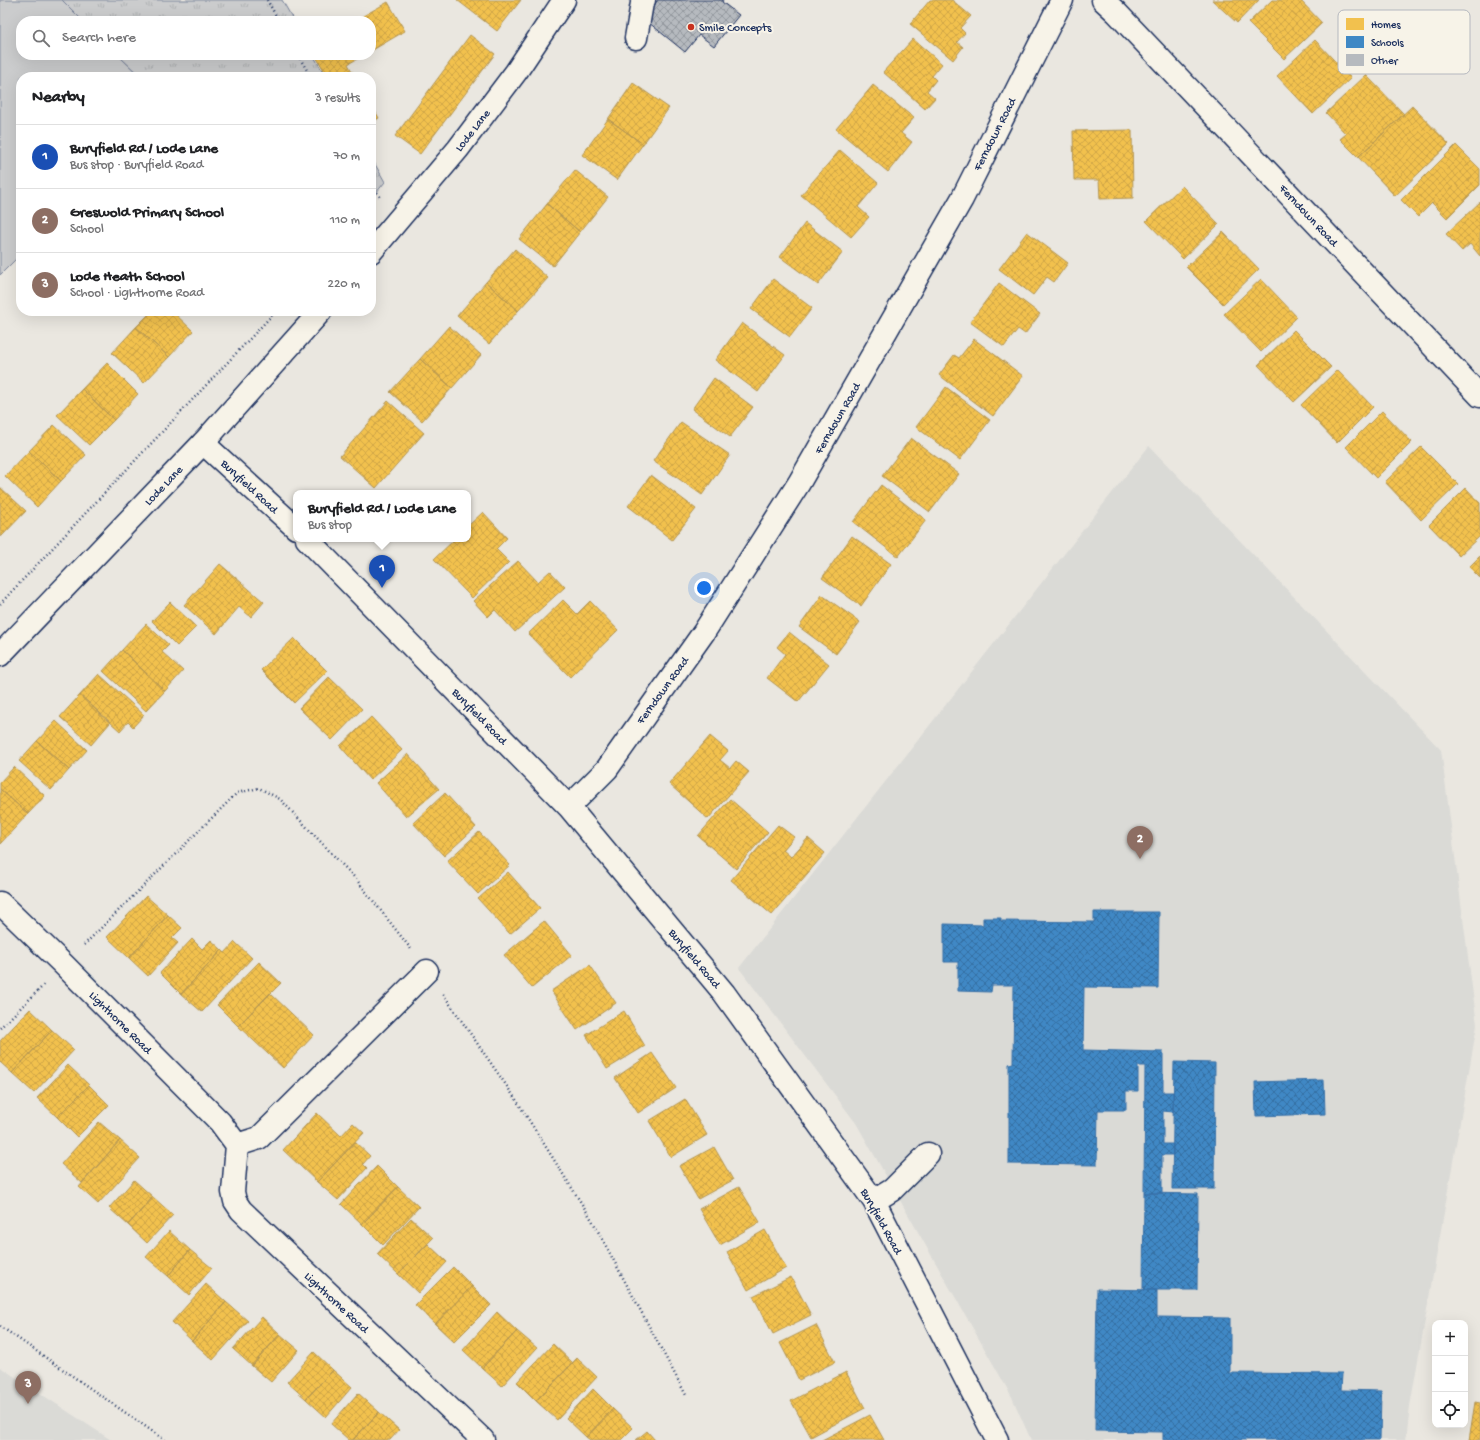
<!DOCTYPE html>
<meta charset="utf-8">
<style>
body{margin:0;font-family:"Gochi Hand",sans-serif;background:#f2f2f2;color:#202124}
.controls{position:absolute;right:12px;bottom:12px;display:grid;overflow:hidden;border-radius:8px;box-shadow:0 4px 16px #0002}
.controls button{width:36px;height:36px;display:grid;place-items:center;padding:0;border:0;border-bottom:1px solid #e0e0e0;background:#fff;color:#202124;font:20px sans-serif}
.you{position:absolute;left:704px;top:588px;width:14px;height:14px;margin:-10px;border:3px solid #fff;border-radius:50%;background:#1a73e8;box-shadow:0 0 0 6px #1a73e833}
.badge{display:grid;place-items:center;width:26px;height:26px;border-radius:50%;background:#ea580c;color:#fff;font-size:13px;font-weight:700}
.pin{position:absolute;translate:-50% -33px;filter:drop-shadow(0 1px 2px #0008)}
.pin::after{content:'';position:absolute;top:21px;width:14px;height:12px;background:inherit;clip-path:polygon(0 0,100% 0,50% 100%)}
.popup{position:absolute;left:293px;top:490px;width:178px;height:52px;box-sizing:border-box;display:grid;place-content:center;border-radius:8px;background:#fff;filter:drop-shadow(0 1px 3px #0005);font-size:13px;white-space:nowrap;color:#757577}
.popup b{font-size:15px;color:#202124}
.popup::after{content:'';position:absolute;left:50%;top:100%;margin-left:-8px;border:8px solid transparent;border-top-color:#fff}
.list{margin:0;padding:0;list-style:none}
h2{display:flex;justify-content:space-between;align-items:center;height:52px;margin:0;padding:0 16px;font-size:17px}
h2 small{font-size:13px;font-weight:400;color:#757577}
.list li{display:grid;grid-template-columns:26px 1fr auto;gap:12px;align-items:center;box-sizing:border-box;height:64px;padding:0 16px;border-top:1px solid #e0e0e0}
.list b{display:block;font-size:15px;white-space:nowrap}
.list p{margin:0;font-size:13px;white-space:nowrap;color:#757577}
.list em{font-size:13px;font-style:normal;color:#757577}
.icon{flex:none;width:22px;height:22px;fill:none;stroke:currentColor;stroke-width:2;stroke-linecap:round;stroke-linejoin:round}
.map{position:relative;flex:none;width:1480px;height:1440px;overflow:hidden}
.search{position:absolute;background:#fff;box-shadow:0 4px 16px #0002;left:16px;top:16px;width:360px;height:44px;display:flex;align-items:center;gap:10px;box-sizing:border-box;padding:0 14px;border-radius:16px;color:#757577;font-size:15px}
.panel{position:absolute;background:#fff;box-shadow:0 4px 16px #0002;left:16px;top:72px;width:360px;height:244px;border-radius:16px}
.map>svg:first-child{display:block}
.built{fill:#dadad6}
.green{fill:#cbcccd;stroke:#737e96}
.park{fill:url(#park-tufts);stroke:#737e96}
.homes{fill:url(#homes-cross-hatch);stroke:#b29553}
.schools{fill:url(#schools-cross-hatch);stroke:#346da6}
.building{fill:url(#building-cross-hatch);stroke:#1b2f5e}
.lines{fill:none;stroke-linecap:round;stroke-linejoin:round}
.minor-casing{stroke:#1b2f5e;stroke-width:25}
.major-casing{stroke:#1b2f5e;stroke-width:25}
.path{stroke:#1b2f5e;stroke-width:2.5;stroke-dasharray:1 3;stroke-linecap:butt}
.minor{stroke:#f7f3e8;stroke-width:22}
.major{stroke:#f7f3e8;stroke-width:22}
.poi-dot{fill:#c8321e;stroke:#f7f3e8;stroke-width:1.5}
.labels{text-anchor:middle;stroke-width:4;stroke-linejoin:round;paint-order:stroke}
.poi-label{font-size:12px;fill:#1b2f5e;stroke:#f7f3e8;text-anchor:start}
.street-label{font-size:12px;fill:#1b2f5e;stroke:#f7f3e8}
.key{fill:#f7f3e8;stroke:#b5b8bf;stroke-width:1}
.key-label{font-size:11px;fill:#1b2f5e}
</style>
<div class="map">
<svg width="1480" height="1440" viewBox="0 0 1480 1440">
<defs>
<pattern id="park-tufts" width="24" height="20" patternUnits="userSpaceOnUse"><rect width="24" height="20" fill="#cbcccd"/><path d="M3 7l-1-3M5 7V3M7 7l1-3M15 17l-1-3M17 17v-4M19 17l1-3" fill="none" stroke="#aeb0b2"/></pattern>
<pattern id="homes-cross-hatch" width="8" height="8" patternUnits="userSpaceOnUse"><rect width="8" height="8" fill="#f2c14e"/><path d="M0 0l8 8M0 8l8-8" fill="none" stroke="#cfa646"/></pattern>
<pattern id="schools-cross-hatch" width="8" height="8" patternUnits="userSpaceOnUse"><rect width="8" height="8" fill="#3f88c5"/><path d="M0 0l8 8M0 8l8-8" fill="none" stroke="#3470a3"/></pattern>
<pattern id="building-cross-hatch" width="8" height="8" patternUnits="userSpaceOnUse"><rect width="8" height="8" fill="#b6babf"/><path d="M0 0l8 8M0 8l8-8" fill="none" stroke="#93989e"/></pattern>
</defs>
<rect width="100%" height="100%" fill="#eae7e0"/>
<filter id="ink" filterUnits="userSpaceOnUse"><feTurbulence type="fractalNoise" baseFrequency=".025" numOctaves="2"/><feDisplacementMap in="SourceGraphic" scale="8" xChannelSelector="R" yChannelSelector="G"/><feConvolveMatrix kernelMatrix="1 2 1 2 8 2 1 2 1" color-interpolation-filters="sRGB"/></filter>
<g filter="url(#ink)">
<path class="built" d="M1149 446 1441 750 1477 1025 1410 1406 1406 1440H1031L1012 1397 856 1123 739 968Z
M0 1367 111 1440H0Z"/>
<path class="green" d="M0 0H62L83 21H21V55H118L141 77H21V254L0 275Z"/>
<path class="park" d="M62 0H282L294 21H83Z
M118 55H313L326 77H141Z
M371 157 385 182 371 199Z"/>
<path class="homes" d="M457 0H521L497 31Z
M930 0H952L971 16 960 28 965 33 957 42 963 47 953 60 910 24Z
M1212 0H1259L1237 23Z
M1272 0H1300L1322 23 1284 59 1248 23Z
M388 2 405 31 371 51V21H354Z
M470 35 495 54 420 154 395 136Z
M913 39 942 64 932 76 936 80 927 91 935 98 925 109 883 72Z
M1315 40 1351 78 1313 114 1277 76Z
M315 55H364L348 64 355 77H328Z
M1366 75 1404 114 1358 157 1340 139 1346 134 1326 113Z
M633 83 669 108 643 144 608 119Z
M873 85 914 118 901 133 912 142 888 172 836 129Z
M371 104 379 118 371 123Z
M1412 106 1449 144 1395 196 1358 157Z
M608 119 643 144 617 180 582 155Z
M1132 130 1133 198 1100 199 1099 180H1074L1073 131Z
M1456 145 1480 169V185L1447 218 1432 203 1418 217 1401 200Z
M840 150 878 183 858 207 869 217 851 237 801 195Z
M575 170 608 197 580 232 547 204Z
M1182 186 1219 224 1183 259 1146 221Z
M1480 202V256L1470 244 1462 251 1446 234Z
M547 204 580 232 553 266 519 239Z
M805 223 843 252 818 285 780 257Z
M1027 232 1068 263 1054 282 1047 277 1033 295 999 269Z
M1223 232 1259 269 1223 304 1186 267Z
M515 249 548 278 518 311 486 282Z
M773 279 812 308 790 337 751 309Z
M1261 279 1297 317 1261 352 1224 314Z
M486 282 518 311 489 344 457 316Z
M999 283 1040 314 1025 334 1018 329 1004 347 970 322Z
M152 311H172L193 331 169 357 136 327Z
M200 311H209L205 315Z
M742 323 785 355 758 392 715 360Z
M449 326 481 355 452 388 420 359Z
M136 327 169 357 144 383 112 353Z
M1294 330 1331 367 1294 402 1258 365Z
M974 339 1023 376 993 416 939 375 954 355 959 358Z
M420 359 452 388 422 421 390 392Z
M107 363 138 394 114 420 82 389Z
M1337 370 1373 407 1337 443 1301 405Z
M714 378 753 407 730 437 692 409Z
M946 387 990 420 960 460 916 427Z
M82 389 114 420 89 445 57 415Z
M388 401 424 433 376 488 340 456Z
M1382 411 1412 442 1376 478 1346 447Z
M681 422 730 455 702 495 653 461Z
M54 425 86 455 61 481 29 451Z
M911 438 959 474 930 512 882 476Z
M1421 447 1458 484 1421 520 1385 482Z
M29 451 61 481 37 507 5 476Z
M651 475 696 509 672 540 628 506Z
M881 485 926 520 898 557 853 522Z
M0 487 26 511 1 537 0 536Z
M1466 488 1480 503V536L1459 556 1429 525Z
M483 512 507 538 496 549 509 562 472 598 434 559 455 539H468V526Z
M852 536 891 564 861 606 822 578Z
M1480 556V578L1469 567Z
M518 561 538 582 550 571 565 587 515 632 495 610 488 617 473 601Z
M220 564 264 602 251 617 239 607 216 634 184 605Z
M822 595 860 622 836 654 799 627Z
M563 600 577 614 590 601 618 630 570 677 528 634Z
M170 602 196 627 177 646 152 621Z
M146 624 169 645 162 652 183 671 165 691 122 650Z
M789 632 829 664 798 702 767 678 785 654 777 647Z
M294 638 327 671 294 703 261 670Z
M122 650 165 691 146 711 103 671Z
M99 674 144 715 133 727 128 722 120 731 80 695Z
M329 677 362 709 332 740 299 708Z
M80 695 110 723 91 745 60 717Z
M371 717 402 750 370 780 340 746Z
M56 721 87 750 69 770 37 741Z
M710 736 728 751 720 760 730 768 736 761 749 772 708 819 669 784Z
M37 741 69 770 51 790 19 761Z
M408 754 439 789 406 817 376 783Z
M14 767 45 796 28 814 0 789V782Z
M0 789 28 814 0 844Z
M445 793 476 827 444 856 413 823Z
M730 799 768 832 736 869 698 836Z
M778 825 794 837 783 850 791 857 808 838 825 853 772 915 731 880Z
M479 832 510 865 478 894 447 861Z
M508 872 540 908 510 934 478 899Z
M146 896 168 915 129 958 107 937Z
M168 915 182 928 172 938 178 943 148 976 129 958Z
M544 921 572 955 532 988 504 955Z
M192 939 202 949 211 940 222 950 181 994 160 973Z
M235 942 252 958 202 1012 181 994 222 950 225 953Z
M259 962 281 983 238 1026 217 1005Z
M590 965 616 1003 577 1030 551 991Z
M270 993 314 1035 283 1068 238 1026Z
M30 1009 52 1030 12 1073 0 1062V1041Z
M624 1011 645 1046 607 1069 586 1035Z
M52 1030 74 1050 34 1093 12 1073Z
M652 1053 676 1088 638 1113 615 1078Z
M68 1065 89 1085 57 1117 37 1098Z
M89 1085 109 1105 77 1137 57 1117Z
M685 1099 707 1135 671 1157 649 1121Z
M317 1113 341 1136 353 1123 364 1133 317 1182 283 1150Z
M99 1122 120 1140 82 1183 61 1164Z
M120 1140 140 1158 98 1204 79 1187Z
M355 1142 370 1156 363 1164 367 1168 338 1200 317 1182Z
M714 1147 733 1180 698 1199 679 1166Z
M377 1166 398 1187 362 1224 341 1204Z
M134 1180 153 1197 128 1225 109 1208Z
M398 1187 419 1207 383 1245 362 1224Z
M739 1187 760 1222 720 1245 699 1209Z
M153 1197 173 1215 147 1243 128 1225Z
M411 1218 433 1238 398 1274 377 1254Z
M765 1230 786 1268 748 1290 727 1252Z
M169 1231 190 1250 168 1276 146 1257Z
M428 1244 447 1262 418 1293 398 1274Z
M190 1250 212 1268 189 1295 168 1276Z
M453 1267 472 1286 435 1324 415 1305Z
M791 1277 811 1315 773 1334 753 1296Z
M206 1284 226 1302 192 1341 172 1322Z
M472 1286 491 1305 454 1342 435 1324Z
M226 1302 248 1321 213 1360 192 1341Z
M497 1312 517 1331 482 1368 463 1350Z
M262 1317 280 1334 252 1366 233 1349Z
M816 1325 835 1362 799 1380 780 1343Z
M517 1331 537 1348 502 1386 482 1368Z
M280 1334 299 1350 271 1382 252 1366Z
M553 1344 573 1363 536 1401 517 1382Z
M314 1352 333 1370 306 1399 287 1382Z
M577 1358 597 1377 557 1420 536 1401Z
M333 1370 352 1387 326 1417 306 1399Z
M846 1372 865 1408 811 1437 791 1401Z
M593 1389 613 1409 586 1437 566 1418Z
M358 1393 379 1412 353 1440H349L331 1424Z
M1475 1402 1480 1403V1440H1469Z
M613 1409 633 1428 621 1440H590L586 1437Z
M379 1412 399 1430 390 1440H353Z
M870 1415 884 1440H822Z
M647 1431 655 1440H636Z"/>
<path class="schools" d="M1094 912H1159L1158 988 1084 987 1083 1050 1163 1052V1092H1173V1112L1163 1111V1144H1173V1155H1162V1193H1144L1145 1066H1138V1091H1126V1110H1098L1097 1165 1009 1164V1064L1013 1063 1014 985H992L991 992 958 991V962H944V924L983 925V918H1001V921L1094 922Z
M1174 1062 1215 1063 1214 1189H1172Z
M1324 1080 1325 1114 1256 1116 1255 1082Z
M1144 1193 1198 1194 1197 1290H1143Z
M1097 1289 1157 1290V1317L1230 1318V1373L1342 1374 1341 1390 1381 1391 1380 1440H1163V1432L1095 1431Z"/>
<path class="building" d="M658 0H723L722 2 739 15 714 46 699 35 685 52 643 18Z"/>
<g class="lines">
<defs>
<path id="minor" d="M1103 0 1116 12 1480 396
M636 38 642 3 644 0
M203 443 296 528
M307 539 569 807 724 993 874 1201 997 1440
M569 807 607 769 704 632 799 483 962 199 1062 0
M0 903 64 965 220 1122 237 1145 233 1192 235 1201 241 1210 483 1440
M237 1145 259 1138 427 971
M874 1201 892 1190 928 1154"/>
<path id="major" d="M371 252 458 149 516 72 564 0
M0 655 203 443 321 311"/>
</defs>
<use href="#minor" class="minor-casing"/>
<use href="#major" class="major-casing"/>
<path class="path" d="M267 0 279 21
M298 55 311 77
M371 182 380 197
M0 604 276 311
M84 945 237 793 259 788 280 799 356 879 411 949
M443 994 515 1098 592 1220 686 1395
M0 1028 44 985
M0 1326 165 1440"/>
<use href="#minor" class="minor"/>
<use href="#major" class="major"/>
</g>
</g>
<circle class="poi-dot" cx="691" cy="27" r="4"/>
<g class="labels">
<g class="poi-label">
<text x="699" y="31">Smile Concepts</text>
</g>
<g class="street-label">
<text transform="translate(472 130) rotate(-52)" y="4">Lode Lane</text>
<text transform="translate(994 134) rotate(-63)" y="4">Ferndown Road</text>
<text transform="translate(1309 215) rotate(47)" y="4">Ferndown Road</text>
<text transform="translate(837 418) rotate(-60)" y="4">Ferndown Road</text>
<text transform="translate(163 485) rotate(-46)" y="4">Lode Lane</text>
<text transform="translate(250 486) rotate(43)" y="4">Buryfield Road</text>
<text transform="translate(662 690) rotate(-54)" y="4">Ferndown Road</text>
<text transform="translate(480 716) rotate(46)" y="4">Buryfield Road</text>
<text transform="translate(695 958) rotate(50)" y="4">Buryfield Road</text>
<text transform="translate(121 1022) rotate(45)" y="4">Lighthorne Road</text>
<text transform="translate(882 1221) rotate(61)" y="4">Buryfield Road</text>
<text transform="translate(337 1302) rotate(43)" y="4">Lighthorne Road</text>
</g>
</g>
<rect x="1338" y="10" width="132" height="64" rx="6" class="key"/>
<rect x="1346" y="18" width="18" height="12" fill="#f2c14e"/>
<rect x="1346" y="36" width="18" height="12" fill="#3f88c5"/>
<rect x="1346" y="54" width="18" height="12" fill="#b6babf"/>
<g class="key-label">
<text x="1371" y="28">Homes</text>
<text x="1371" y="46">Schools</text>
<text x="1371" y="64">Other</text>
</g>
</svg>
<div class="controls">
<button>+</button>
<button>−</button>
<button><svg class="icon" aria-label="locate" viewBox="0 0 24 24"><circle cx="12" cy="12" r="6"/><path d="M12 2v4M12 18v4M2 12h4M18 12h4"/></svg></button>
</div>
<div class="you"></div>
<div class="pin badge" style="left:382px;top:588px;background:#1a4fb4">1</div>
<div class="popup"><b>Buryfield Rd / Lode Lane</b>Bus stop</div>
<div class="pin badge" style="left:1140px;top:859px;background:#8d6e63">2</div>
<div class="pin badge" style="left:28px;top:1404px;background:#8d6e63">3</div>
<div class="search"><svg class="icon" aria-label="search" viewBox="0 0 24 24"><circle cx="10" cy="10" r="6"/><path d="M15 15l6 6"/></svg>Search here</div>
<section class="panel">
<h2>Nearby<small>3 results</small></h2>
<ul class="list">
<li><span class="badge" style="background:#1a4fb4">1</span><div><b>Buryfield Rd / Lode Lane</b><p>Bus stop · Buryfield Road</p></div><em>70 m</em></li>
<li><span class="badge" style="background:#8d6e63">2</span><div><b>Greswold Primary School</b><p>School</p></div><em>110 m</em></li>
<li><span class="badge" style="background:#8d6e63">3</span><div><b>Lode Heath School</b><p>School · Lighthorne Road</p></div><em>220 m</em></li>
</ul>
</section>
</div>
